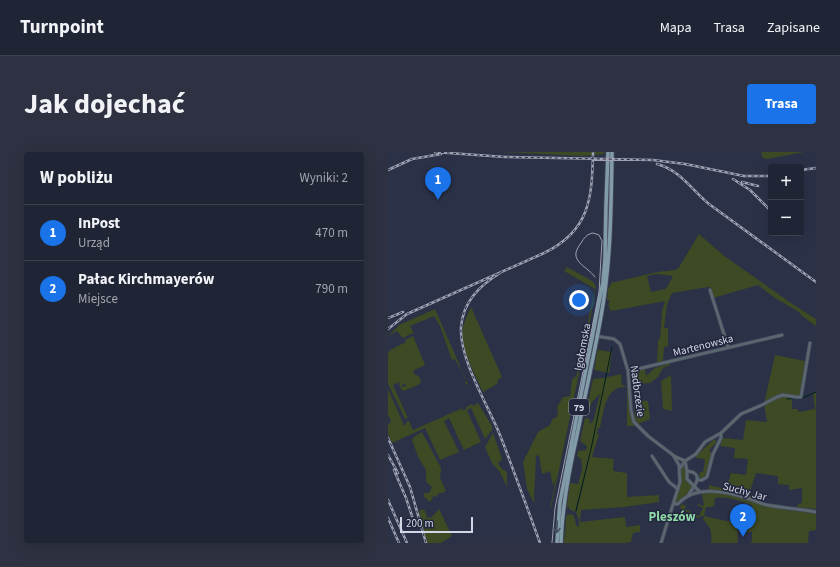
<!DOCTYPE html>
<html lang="pl">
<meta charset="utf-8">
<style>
body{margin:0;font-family:"Source Sans 3",sans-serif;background:#2d3141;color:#f1f3f6}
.controls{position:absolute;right:12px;top:12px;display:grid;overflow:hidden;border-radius:4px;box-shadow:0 4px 16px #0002}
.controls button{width:36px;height:36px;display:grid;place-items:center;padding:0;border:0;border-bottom:1px solid #3d4250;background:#202535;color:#f1f3f6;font:20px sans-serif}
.scale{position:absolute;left:12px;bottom:10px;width:73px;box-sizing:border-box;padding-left:4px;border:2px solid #d2d6e5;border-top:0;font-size:11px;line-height:14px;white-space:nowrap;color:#d2d6e5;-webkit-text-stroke:3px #22273d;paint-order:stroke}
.you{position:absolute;left:191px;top:148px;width:14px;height:14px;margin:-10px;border:3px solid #fff;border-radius:50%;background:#1a73e8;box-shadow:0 0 0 6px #1a73e833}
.badge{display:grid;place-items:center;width:26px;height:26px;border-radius:50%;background:#1a73e8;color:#fff;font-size:13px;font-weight:700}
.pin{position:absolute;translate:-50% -33px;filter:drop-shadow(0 1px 2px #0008)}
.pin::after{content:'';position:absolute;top:21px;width:14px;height:12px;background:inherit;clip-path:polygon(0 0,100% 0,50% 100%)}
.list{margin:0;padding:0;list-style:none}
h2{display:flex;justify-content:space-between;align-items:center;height:52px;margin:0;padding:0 16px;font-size:17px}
h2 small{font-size:13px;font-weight:400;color:#a2a5ad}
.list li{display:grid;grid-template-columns:26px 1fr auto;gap:12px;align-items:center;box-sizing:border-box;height:56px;padding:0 16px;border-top:1px solid #3d4250}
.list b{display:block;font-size:15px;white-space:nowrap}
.list p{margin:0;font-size:13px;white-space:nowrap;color:#a2a5ad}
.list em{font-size:13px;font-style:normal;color:#a2a5ad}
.map{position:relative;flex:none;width:428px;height:391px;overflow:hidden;border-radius:4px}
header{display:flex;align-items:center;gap:24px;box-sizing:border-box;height:56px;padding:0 20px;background:#202535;border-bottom:1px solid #3d4250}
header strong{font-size:19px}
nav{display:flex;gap:22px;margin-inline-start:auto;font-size:14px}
.intro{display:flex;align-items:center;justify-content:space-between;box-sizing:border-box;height:96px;padding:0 24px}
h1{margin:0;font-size:28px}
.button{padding:10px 18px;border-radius:4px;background:#1a73e8;color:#fff;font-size:14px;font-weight:700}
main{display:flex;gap:24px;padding:0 24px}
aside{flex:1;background:#202535;border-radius:4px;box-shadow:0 4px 16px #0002}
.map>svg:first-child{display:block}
.green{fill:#3d4a23;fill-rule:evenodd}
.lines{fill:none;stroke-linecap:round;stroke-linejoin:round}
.stream{stroke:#011e1e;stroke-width:1}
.minor-casing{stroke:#494f63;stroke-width:4}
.primary-casing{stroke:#494f63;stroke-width:5}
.minor{stroke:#5b676e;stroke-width:2.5}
.primary{stroke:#829ba8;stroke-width:3.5}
.tram{stroke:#9ea2b3;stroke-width:1}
.rail-casing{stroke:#9ea2b3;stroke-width:2.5}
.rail{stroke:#22273d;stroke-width:1;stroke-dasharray:3;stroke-linecap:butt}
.oneway{stroke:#445062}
.labels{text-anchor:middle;stroke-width:3;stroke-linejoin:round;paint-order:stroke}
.shield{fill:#22273d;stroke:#9da2b3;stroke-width:1}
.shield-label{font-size:10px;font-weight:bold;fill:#d2d6e5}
.street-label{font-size:11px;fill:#d2d6e5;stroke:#22273d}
.quarter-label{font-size:13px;font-weight:bold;fill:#8fd8a8;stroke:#22273d}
</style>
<header>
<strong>Turnpoint</strong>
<nav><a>Mapa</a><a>Trasa</a><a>Zapisane</a></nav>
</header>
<div class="intro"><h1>Jak dojechać</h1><a class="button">Trasa</a></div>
<main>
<aside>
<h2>W pobliżu<small>Wyniki: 2</small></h2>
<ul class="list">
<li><span class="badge">1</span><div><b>InPost</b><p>Urząd</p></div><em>470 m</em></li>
<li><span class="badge">2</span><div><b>Pałac Kirchmayerów</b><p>Miejsce</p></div><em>790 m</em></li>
</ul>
</aside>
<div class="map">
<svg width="428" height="391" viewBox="0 0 428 391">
<rect width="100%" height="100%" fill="#2b3147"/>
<path class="green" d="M114 0H216V2L195 4Z
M373 0H416L379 7 375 6Z
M311 82 335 103 403 151 428 167V174L414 164 411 160 387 146 370 133 325 146 323 136 320 135 284 141 279 152 276 176H280V194L276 195 275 210 269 212 270 188 272 187 274 159 277 149 223 159 228 178 223 159C220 155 220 152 222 148H219L220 137 224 130H227L269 120 288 118 289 116 290 117ZM269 122 285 124 278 137 263 140 259 124Z
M179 115 204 129 208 134 202 169 163 356 162 357 168 326 165 334 162 319 154 322 151 303 148 304 146 345 147 351 145 349 139 337 135 310 150 280 162 273 165 266H168L170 261 169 255 175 245 182 244 184 228 187 224 188 226 207 137 176 119Z
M83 155 114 225 110 228 109 232 95 240C87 222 71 195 75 175 77 168 80 161 83 155Z
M47 157 86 246 80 232 78 233 77 230 78 229 72 215H71L67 207 64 208 52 174 46 164 22 174 25 180H27L15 186 9 179 0 184 11 173Z
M25 184 37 213 25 219 27 223 31 224 33 229 32 232 16 239 14 238 12 235 18 234 17 231 12 235 11 230 5 233 20 266 17 267 0 232V202L2 198 18 190 17 188Z
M211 191 210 200 211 198 224 200 221 221 206 218Z
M387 203 417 209 412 244C402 245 391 239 382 248L395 244 404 245V257H409L411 260 427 257 425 241 428 239V357L409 355 410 352 414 351V336L401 338V333L390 332V324L368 321 361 342C373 359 409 358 428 362V378L421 379 420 391H362L364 389V380H357L356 375 366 370 364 353C352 349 340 344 327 346L326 354 323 355H318L316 364 343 370V373H349L350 389 349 391H323C324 378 323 377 315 367L316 364H313L310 366 293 357 292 355 294 352 298 354 297 357 311 364 315 356 309 353 310 352 316 354 314 342 320 341 321 333 334 336 341 328 343 321 358 323 360 307 346 306 347 296 332 294 335 286 355 288 358 268 379 270 376 252Z
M282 211V213L275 216 270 225 262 231 245 232 243 219 257 216 258 224 267 216Z
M233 222 234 233 241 235 243 265 247 274H239V235C217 233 216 259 212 276H210L209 282H211L204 305 226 307 225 319 239 321V345L271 343V350L236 355 193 358 192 370 237 365 238 375 252 373V380L245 381 243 390 236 391H176L177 367V388L178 365 179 363C187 360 187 367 188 373L191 375V367L188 361 202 302 187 360 181 357 180 353 179 357V353L182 331 190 332 194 318 193 307 189 304 190 299 198 298 199 294 192 289 197 266 202 267 201 272 205 270 212 242 204 250 199 263 197 264 205 227 215 226Z
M283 223 284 259 275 257 273 229Z
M0 237 16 273H18V270L21 269 25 278 77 255 73 258V259L78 257V255L84 252 85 254 90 251 104 274V278L97 287 83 256 79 258 93 290 76 298 61 266 56 269 71 300 52 308 37 276 4 291 0 282V272L3 270 0 262Z
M246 248 260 249 262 267 250 272 247 267Z
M34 280 53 316 52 326 58 339 55 341H50L49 345H48L46 343 42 350 36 345V341H41L44 335 38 330V318L31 307 24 288 26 285Z
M105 281 114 307 110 311 113 316 119 320V335L112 320 104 311 97 295Z
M326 287 329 290 321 298 324 301 319 324 313 327 311 325 312 320H315L317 307 308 306V304Z
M296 313 298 318V328L305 335 299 343 289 351H287L293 331V318Z
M34 357 37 359 39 365 43 366 51 357 64 384 53 391H39L31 359Z"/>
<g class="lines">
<path class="stream" d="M399 247 414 246 428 240
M188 359 203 297 224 195"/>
<defs>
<path id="minor" d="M322 138 340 195
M208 184 226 187 232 192 240 219 243 258 246 270 260 284 285 303 291 313 292 330 273 391
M241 219 394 183
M264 304 281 330 290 337
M286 304 297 309 299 319C317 321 307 334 301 342
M292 316 297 309 308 302 317 290 333 281 353 262 374 253 389 245 395 243 408 245H413L422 191
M299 319V327L312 340
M309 328H314L319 325 325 302 333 286V281
M286 352H290C308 332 339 340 362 347 368 349 373 352 379 353 395 356 412 357 428 360"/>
<path id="primary" d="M169 391 172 350 215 130 217 107 218 54 220 0
M173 391C174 354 181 318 189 283 197 243 206 204 213 164 223 110 223 55 224 0"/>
</defs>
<use href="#minor" class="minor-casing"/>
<use href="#primary" class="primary-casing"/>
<use href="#minor" class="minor"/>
<use href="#primary" class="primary"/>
<path class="tram" d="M164 391 167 356 207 161 211 140 214 89 211 83 205 81C199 82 196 86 193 91 179 109 197 112 207 125"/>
<defs>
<path id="rail" d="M47 0 117 5 265 8 297 12 356 24H383
M269 12C292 18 304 38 321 52L428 130
M0 18 24 7 53 2
M413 18 428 16
M345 27 362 38 383 59
M354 30 370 34
M112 121C91 134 75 150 73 175 71 207 100 253 112 283 126 319 139 355 152 391
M0 166 15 160
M0 177 19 162 156 101C202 79 204 46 205 0
M0 286 22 335 38 391
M0 303 10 321
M6 318 18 346 24 364
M0 348 19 391
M0 366 11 391"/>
</defs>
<use href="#rail" class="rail-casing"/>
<use href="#rail" class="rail"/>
</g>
<defs><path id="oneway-shaft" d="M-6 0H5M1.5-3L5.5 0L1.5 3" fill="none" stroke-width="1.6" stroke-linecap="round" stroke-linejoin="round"/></defs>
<use class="oneway" href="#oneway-shaft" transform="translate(169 375) rotate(93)"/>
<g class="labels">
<rect class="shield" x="181" y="247" width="20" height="16" rx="3"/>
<g class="shield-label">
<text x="191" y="259">79</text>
</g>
<g class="street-label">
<text transform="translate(315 193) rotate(-14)" y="4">Martenowska</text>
<text transform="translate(194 195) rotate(-79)" y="4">Igołomska</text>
<text transform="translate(250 239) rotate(82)" y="4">Nadbrzezie</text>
<text transform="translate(357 339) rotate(15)" y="4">Suchy Jar</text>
</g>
<g class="quarter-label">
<text x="284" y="369">Pleszów</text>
</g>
</g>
</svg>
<div class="controls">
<button>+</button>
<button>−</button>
</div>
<div class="scale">200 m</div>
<div class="you"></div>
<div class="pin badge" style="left:50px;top:48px">1</div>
<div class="pin badge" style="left:355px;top:385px">2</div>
</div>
</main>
